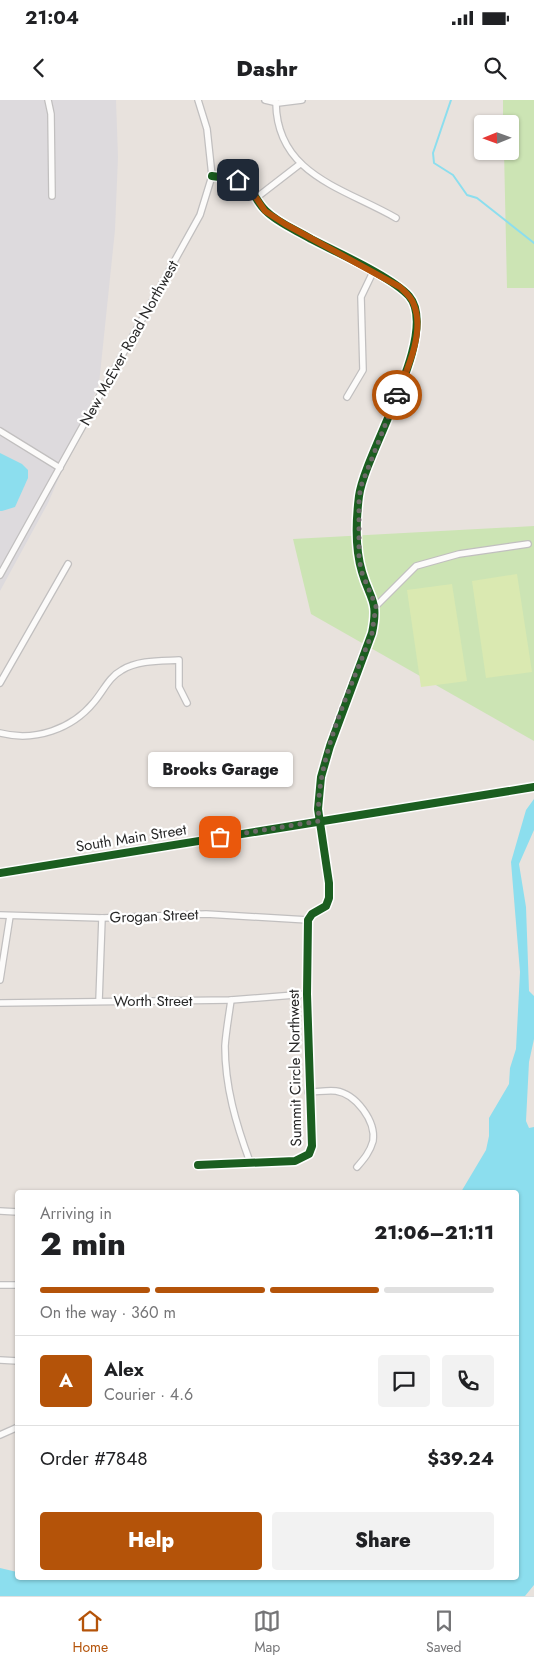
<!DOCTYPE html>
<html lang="en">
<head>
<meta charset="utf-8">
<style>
	:root { --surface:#fff; --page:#f2f2f2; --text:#202124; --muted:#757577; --line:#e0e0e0; --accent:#b45309 }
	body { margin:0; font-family:Jost,sans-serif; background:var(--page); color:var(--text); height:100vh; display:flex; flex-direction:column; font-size:19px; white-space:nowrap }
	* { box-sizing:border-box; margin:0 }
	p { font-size:16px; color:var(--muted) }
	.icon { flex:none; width:28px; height:28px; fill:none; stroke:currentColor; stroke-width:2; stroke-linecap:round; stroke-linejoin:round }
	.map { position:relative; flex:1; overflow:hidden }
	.side { position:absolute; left:15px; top:1090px; width:504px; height:390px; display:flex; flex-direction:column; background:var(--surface); border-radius:5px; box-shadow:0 1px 4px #0004 }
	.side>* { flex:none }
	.needle { width:32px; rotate:269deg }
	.fabs { position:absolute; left:474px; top:15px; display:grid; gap:10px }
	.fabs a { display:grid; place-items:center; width:45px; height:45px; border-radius:5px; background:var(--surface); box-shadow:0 1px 4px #0004; font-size:25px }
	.pin { position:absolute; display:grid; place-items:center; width:42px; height:42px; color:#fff; margin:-21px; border-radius:10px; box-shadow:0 2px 8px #0006 }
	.courier { position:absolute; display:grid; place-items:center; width:50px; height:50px; margin:-25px; border:4px solid #b45309; border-radius:50%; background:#fff; color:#222; box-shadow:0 1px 6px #0007 }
	.bubble { position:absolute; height:35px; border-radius:5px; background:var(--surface); box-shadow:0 1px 4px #0004; font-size:16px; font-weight:800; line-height:35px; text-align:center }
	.headline em { font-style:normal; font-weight:800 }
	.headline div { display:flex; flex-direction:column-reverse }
	.headline { display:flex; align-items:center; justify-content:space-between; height:85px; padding:0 25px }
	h1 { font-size:32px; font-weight:800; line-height:38px }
	.bar { display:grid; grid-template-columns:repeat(4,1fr); gap:8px 5px; align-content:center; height:60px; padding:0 25px }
	.bar i { height:6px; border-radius:4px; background:var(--line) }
	.bar .selected { background:var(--accent) }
	.bar p { grid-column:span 4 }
	.line { display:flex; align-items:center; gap:12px; padding:0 25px; border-top:1px solid var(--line) }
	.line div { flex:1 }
	.round { display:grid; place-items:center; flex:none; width:52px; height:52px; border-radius:5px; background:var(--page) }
	.cta { display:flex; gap:10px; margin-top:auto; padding:10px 25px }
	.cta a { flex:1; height:58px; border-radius:5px; background:var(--accent); color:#fff; font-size:20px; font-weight:800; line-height:58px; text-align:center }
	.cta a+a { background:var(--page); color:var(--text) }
	.status { display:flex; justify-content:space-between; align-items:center; height:35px; padding:0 25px; background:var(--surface); direction:ltr }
	.status svg { height:14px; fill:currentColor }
	header { display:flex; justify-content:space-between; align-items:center; height:65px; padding:0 25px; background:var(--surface); font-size:22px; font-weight:800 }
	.menu { display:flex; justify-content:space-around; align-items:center; height:70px; border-top:1px solid var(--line); background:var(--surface); font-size:14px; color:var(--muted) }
	.menu a { display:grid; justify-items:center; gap:2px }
	.menu .selected { color:var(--accent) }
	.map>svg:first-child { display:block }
</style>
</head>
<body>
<div class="status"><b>21:04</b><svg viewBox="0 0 49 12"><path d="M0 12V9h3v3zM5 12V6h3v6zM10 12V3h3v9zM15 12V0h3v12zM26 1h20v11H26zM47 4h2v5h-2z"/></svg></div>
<header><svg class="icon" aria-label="back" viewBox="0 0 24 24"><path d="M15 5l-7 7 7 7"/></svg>Dashr<svg class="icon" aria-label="search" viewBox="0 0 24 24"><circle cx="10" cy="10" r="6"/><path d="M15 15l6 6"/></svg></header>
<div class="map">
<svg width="534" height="1496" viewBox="0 0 534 1496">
	<rect width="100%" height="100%" fill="#e8e2dd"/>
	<polygon fill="#dddadd" points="0,0 116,0 118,57 115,130 99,284 48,403 0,491"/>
	<g fill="#cce4b4">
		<polygon points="503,0 534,0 534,188 507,188 504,51 510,51 510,24 503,24"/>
		<polygon points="534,426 534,641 311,514 293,439"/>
	</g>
	<g fill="#dae9b1">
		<polygon points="517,474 532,572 486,578 472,481"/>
		<polygon points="452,484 467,581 421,587 407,490"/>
	</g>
	<g fill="#8cdeee">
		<polygon points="0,353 22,364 28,370 28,378 15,407 2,411 0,411"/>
		<polygon points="534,699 534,730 519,764 526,807 529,891 534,896 534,939 529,962 526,1021 529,1028 534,1027 534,1485 525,1496 0,1496 0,1468 17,1472 18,1478 516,1478 516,1092 461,1092 486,1050 489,1036 489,1018 509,984 510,968 516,949 520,872 511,762 526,710"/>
	</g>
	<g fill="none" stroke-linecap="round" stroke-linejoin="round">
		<polyline stroke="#8cdeee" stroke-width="2" points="451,0 433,53 434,63 453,75 467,95 477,98 534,143"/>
		<defs>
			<g id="minor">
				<polyline points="48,0 51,14 52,96"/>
				<polyline points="265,0 278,3 302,0"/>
				<path d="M276 3C277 75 344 88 396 118"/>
				<polyline points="256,98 300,64"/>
				<polyline points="347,297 363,270 361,197 373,172"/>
				<polyline points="0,331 60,368"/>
				<polyline points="0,475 200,115 212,76 207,29 198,0"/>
				<polyline points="376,506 416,466 459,454 528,444"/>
				<polyline points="0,583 68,464"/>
				<path d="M0 633C35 642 72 629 94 602 104 590 109 577 122 570 138 560 161 561 179 560V587L187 603"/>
				<polyline points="0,815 102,818 206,814 308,820"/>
				<polyline points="0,880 10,816"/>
				<path d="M231 900C229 915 226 931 225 946 225 987 236 1024 250 1062"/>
				<polyline points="99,901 102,818"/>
				<polyline points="0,903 231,900 307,894"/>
				<path d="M308 992C317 992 327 990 336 991 356 994 376 1021 373 1041 370 1052 364 1059 357 1067"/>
				<path d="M198 1065 295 1061 309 1054 312 1046 307 894 308 820 312 814 326 806 329 798V783L318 709 321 677 330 646 372 533C379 500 370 500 362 472 355 449 356 420 359 396 365 352 441 233 409 196 392 177 336 152 311 139 296 130 278 123 266 111 259 105 256 96 250 90 240 79 226 78 212 76"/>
				<polyline points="0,1111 18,1112"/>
				<polyline points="0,1185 18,1185"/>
				<polyline points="0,1260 18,1261"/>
				<polyline points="0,1335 18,1327"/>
			</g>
			<polyline id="major" points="0,773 534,687"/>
		</defs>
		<use href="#minor" stroke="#c1bfbf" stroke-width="8"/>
		<use href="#major" stroke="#c0bdbc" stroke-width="10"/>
		<use href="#minor" stroke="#fcfbfa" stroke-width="5.5"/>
		<use href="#major" stroke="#e7dfd1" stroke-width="8"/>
		<defs>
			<g id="cycleway">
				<polyline points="0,773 534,687"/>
				<path d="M198 1065 295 1061 309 1054 312 1046 307 894 308 820 312 814 326 806 329 798V783L318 709 321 677 330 646 372 533C379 500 370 500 362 472 355 449 356 420 359 396 365 352 441 233 409 196 392 177 336 152 311 139 296 130 278 123 266 111 259 105 256 96 250 90 240 79 226 78 212 76"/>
			</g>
		</defs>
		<use href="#cycleway" stroke="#fff" stroke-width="11"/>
		<use href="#cycleway" stroke="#1b5e20" stroke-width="8"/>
	</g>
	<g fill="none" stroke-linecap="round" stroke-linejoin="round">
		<path stroke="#6b6967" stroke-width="5" stroke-dasharray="0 9" d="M220 737 319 721C314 662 351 588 372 533L376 506 362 473 359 459V398L361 386 397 295"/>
		<path stroke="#b45309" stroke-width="6" d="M238 80 251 90 265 111 285 124 400 187C405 192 412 197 414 205 425 232 407 270 397 295"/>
	</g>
	<g text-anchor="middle" stroke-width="4.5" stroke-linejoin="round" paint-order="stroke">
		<g font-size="15" fill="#282828" stroke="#fff">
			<text transform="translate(129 243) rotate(-61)" y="5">New McEver Road Northwest</text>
			<text transform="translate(131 738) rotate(-9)" y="5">South Main Street</text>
			<text transform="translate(154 816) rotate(-2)" y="5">Grogan Street</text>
			<text x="153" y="906">Worth Street</text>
			<text transform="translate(295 968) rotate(-91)" y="5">Summit Circle Northwest</text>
		</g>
	</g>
</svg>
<div class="fabs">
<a><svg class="needle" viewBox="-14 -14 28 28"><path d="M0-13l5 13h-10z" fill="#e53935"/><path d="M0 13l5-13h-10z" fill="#757577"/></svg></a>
</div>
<div class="pin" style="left:220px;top:737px;background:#ea580c"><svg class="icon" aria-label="bag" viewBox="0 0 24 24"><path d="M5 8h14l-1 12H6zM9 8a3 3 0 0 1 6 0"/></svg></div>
<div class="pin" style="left:238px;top:80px;background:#1f2937"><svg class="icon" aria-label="home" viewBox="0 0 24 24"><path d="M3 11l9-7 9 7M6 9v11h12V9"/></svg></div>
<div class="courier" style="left:397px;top:295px"><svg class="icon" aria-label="car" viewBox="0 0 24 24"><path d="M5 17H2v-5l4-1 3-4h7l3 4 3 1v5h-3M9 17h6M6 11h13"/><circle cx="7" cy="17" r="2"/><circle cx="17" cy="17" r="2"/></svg></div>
<div class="bubble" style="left:148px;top:652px;width:145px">Brooks Garage</div>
<section class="side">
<div class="headline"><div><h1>2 min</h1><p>Arriving in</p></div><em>21:06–21:11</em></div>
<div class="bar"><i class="selected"></i><i class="selected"></i><i class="selected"></i><i></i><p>On the way · 360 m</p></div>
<div class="line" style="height:90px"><b class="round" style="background:var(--accent);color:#fff">A</b><div><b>Alex</b><p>Courier · 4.6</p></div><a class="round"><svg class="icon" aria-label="chat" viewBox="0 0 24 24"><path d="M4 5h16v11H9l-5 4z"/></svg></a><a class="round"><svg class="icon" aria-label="phone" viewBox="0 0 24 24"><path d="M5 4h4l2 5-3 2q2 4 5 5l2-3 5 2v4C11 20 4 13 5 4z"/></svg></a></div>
<div class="line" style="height:65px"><div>Order #7848</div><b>$39.24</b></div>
<div class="cta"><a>Help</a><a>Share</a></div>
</section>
</div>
<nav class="menu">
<a class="selected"><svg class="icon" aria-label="home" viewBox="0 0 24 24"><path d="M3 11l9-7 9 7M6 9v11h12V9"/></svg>Home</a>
<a><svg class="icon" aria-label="map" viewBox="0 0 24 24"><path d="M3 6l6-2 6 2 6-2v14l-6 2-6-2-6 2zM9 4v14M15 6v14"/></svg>Map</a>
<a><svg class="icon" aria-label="saved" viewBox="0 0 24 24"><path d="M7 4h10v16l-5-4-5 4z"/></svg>Saved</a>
</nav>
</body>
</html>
